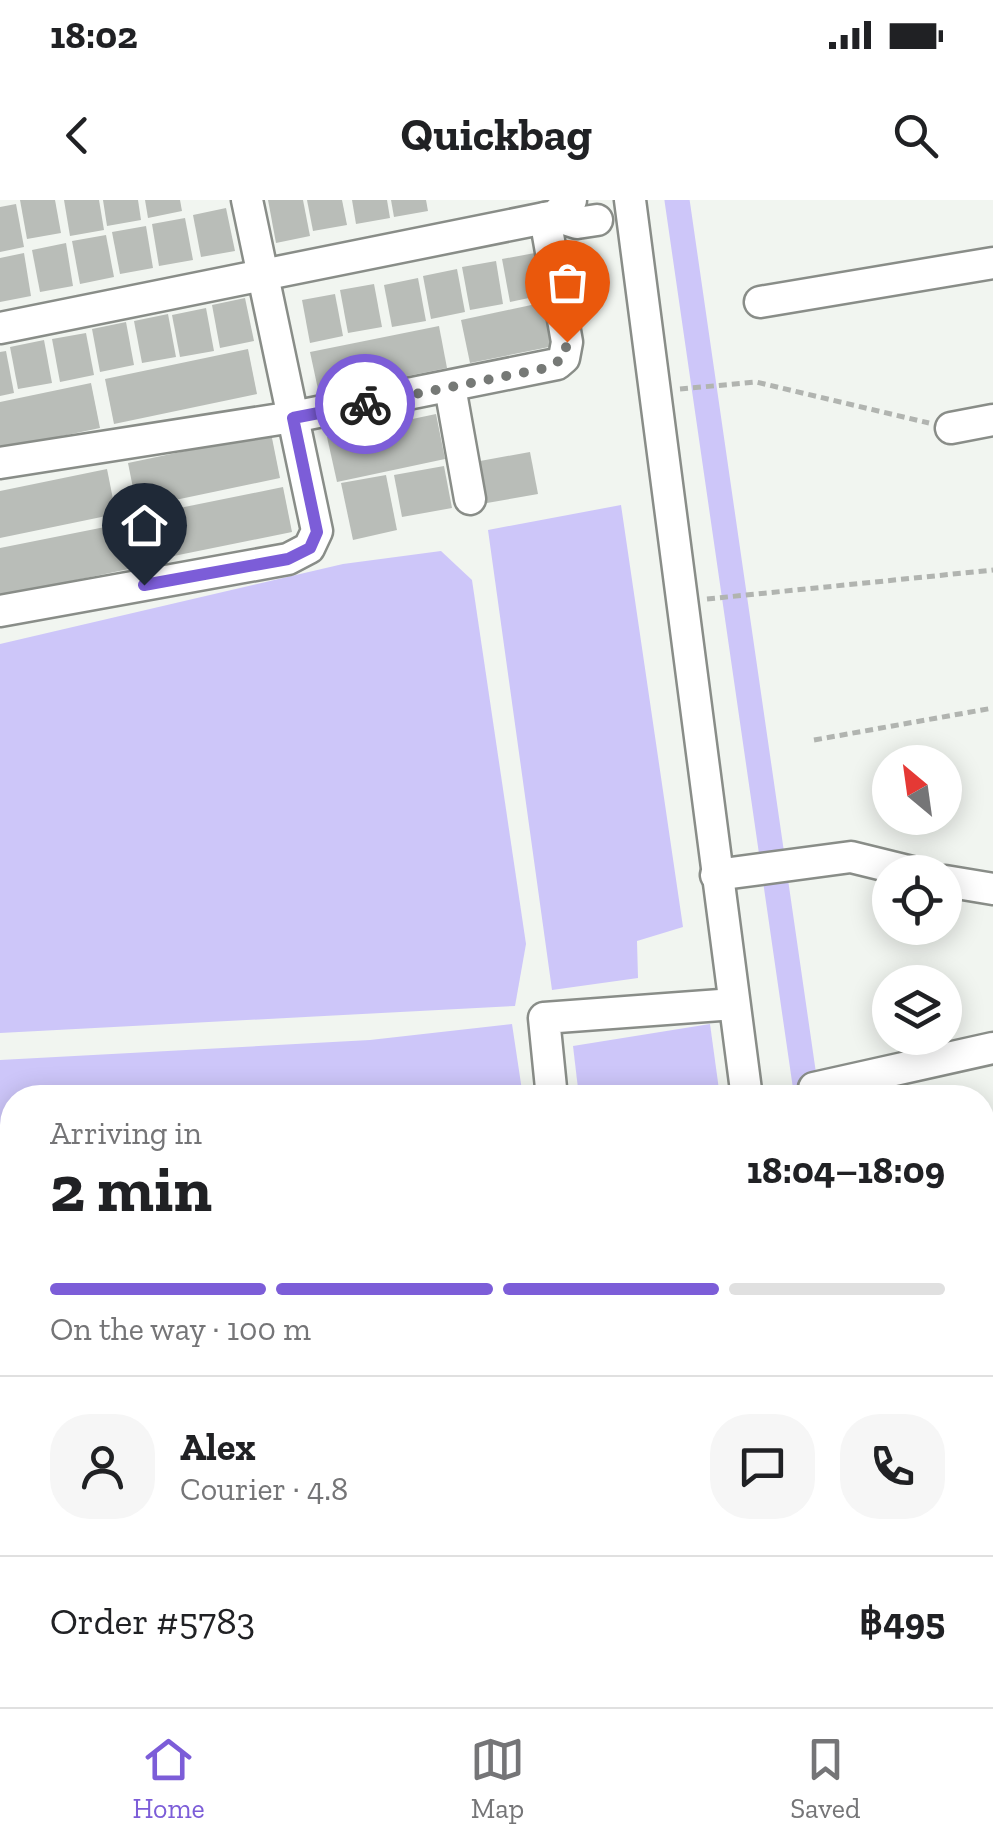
<!DOCTYPE html>
<html lang="en">
<head>
<meta charset="utf-8">
<style>
	:root { --surface:#fff; --page:#f6f6f6; --text:#202124; --muted:#757577; --line:#e0e0e0; --accent:#7c5dd8 }
	body { margin:0; font-family:"Zilla Slab",serif; background:var(--page); color:var(--text); height:100vh; display:flex; flex-direction:column; font-size:38px; white-space:nowrap }
	* { box-sizing:border-box; margin:0 }
	p { font-size:32px; color:var(--muted) }
	.icon { flex:none; width:55px; height:55px; fill:none; stroke:currentColor; stroke-width:2; stroke-linecap:round; stroke-linejoin:round }
	.map { position:relative; flex:1; overflow:hidden }
	.drawer { position:absolute; left:0px; top:885px; width:995px; height:622px; display:flex; flex-direction:column; background:var(--surface); border-radius:40px 40px 0 0; box-shadow:0 5px 25px #0003 }
	.drawer>* { flex:none }
	.needle { width:65px; rotate:331deg }
	.tools { position:absolute; left:872px; top:545px; display:grid; gap:20px }
	.tools a { display:grid; place-items:center; width:90px; height:90px; border-radius:50%; background:var(--surface); box-shadow:0 5px 25px #0003; font-size:50px }
	.pin { position:absolute; display:grid; place-items:center; width:85px; height:85px; color:#fff; margin:-102px -42px; border-radius:50% 50% 50% 0; rotate:-45deg; box-shadow:0 0 10px #0007 }
	.pin .icon { rotate:45deg }
	.courier { position:absolute; display:grid; place-items:center; width:100px; height:100px; margin:-50px; border:8px solid #7c5dd8; border-radius:50%; background:#fff; color:#222; box-shadow:0 2px 12px #0007 }
	.head em { font-style:normal; font-weight:700 }
	.head div { display:flex; flex-direction:column-reverse }
	.head { display:flex; align-items:center; justify-content:space-between; height:170px; padding:0 50px }
	h1 { font-size:65px; font-weight:700; line-height:75px }
	.bar { display:grid; grid-template-columns:repeat(4,1fr); gap:15px 10px; align-content:center; height:120px; padding:0 50px }
	.bar i { height:12px; border-radius:8px; background:var(--line) }
	.bar .current { background:var(--accent) }
	.bar p { grid-column:span 4 }
	.line { display:flex; align-items:center; gap:25px; padding:0 50px; border-top:2px solid var(--line) }
	.line div { flex:1 }
	.round { display:grid; place-items:center; flex:none; width:105px; height:105px; border-radius:40px; background:var(--page) }
	.status { display:flex; justify-content:space-between; align-items:center; height:70px; padding:0 50px; background:var(--surface); direction:ltr }
	.status svg { height:28px; fill:currentColor }
	header { display:flex; justify-content:space-between; align-items:center; height:130px; padding:0 50px; background:var(--surface); font-size:45px; font-weight:700 }
	.dock { display:flex; justify-content:space-around; align-items:center; height:140px; border-top:2px solid var(--line); background:var(--surface); font-size:28px; color:var(--muted) }
	.dock a { display:grid; justify-items:center; gap:5px }
	.dock .current { color:var(--accent) }
	.map>svg:first-child { display:block }
</style>
</head>
<body>
<div class="status"><b>18:02</b><svg viewBox="0 0 49 12"><path d="M0 12V9h3v3zM5 12V6h3v6zM10 12V3h3v9zM15 12V0h3v12zM26 1h20v11H26zM47 4h2v5h-2z"/></svg></div>
<header><svg class="icon" aria-label="back" viewBox="0 0 24 24"><path d="M15 5l-7 7 7 7"/></svg>Quickbag<svg class="icon" aria-label="search" viewBox="0 0 24 24"><circle cx="10" cy="10" r="6"/><path d="M15 15l6 6"/></svg></header>
<div class="map">
<svg width="993" height="1507" viewBox="0 0 993 1507">
	<rect width="100%" height="100%" fill="#f1f5f0"/>
	<g fill="#cdc6f9">
		<polygon points="621,305 683,727 637,741 638,778 552,790 488,330"/>
		<polygon points="441,351 472,380 526,744 515,806 0,833 0,444 343,364"/>
		<polygon points="512,824 523,897 12,898 12,1101 0,1102 0,860 370,840"/>
		<polygon points="710,824 720,897 579,897 573,846"/>
		<polygon points="12,1211 12,1378 0,1380 0,1212"/>
	</g>
	<g fill="none" stroke-linecap="round" stroke-linejoin="round">
		<polyline stroke="#cdc6f9" stroke-width="25" points="677,0 807,898"/>
	</g>
	<g fill="#b9bdb8">
		<polygon points="20,0 55,0 61,33 27,39"/>
		<polygon points="64,0 99,0 104,30 70,36"/>
		<polygon points="103,0 138,0 141,20 107,26"/>
		<polygon points="145,0 180,0 182,11 148,18"/>
		<polygon points="268,0 303,0 310,36 276,43"/>
		<polygon points="307,0 342,0 347,25 313,31"/>
		<polygon points="352,0 387,0 390,18 356,24"/>
		<polygon points="391,0 426,0 428,11 394,17"/>
		<polygon points="16,4 24,47 0,52 0,7"/>
		<polygon points="226,8 235,51 201,57 193,15"/>
		<polygon points="185,18 193,60 159,66 152,24"/>
		<polygon points="146,26 153,68 120,74 112,32"/>
		<polygon points="106,35 114,77 80,84 72,41"/>
		<polygon points="66,43 73,86 40,92 32,50"/>
		<polygon points="24,53 31,96 0,102 0,58"/>
		<polygon points="535,53 543,95 510,102 502,59"/>
		<polygon points="496,61 503,104 470,110 462,67"/>
		<polygon points="457,69 465,112 431,119 423,76"/>
		<polygon points="418,78 426,121 392,127 384,85"/>
		<polygon points="374,84 382,127 348,133 340,90"/>
		<polygon points="335,94 343,136 310,143 302,100"/>
		<polygon points="245,98 254,141 220,148 212,105"/>
		<polygon points="550,101 559,145 470,163 461,120"/>
		<polygon points="206,108 214,151 180,157 172,115"/>
		<polygon points="168,114 176,157 142,163 134,121"/>
		<polygon points="126,122 134,165 100,172 92,129"/>
		<polygon points="439,126 447,168 319,194 310,152"/>
		<polygon points="86,133 94,175 60,182 52,139"/>
		<polygon points="44,140 52,183 18,189 10,147"/>
		<polygon points="248,149 257,194 114,224 105,179"/>
		<polygon points="6,151 14,193 0,196 0,152"/>
		<polygon points="91,183 100,228 0,249 0,202"/>
		<polygon points="436,214 445,259 337,282 327,237"/>
		<polygon points="271,233 280,278 137,308 128,263"/>
		<polygon points="530,252 538,294 487,303 480,261"/>
		<polygon points="444,266 452,308 402,317 394,275"/>
		<polygon points="107,269 116,314 0,338 0,291"/>
		<polygon points="386,275 397,330 353,340 341,283"/>
		<polygon points="283,287 292,332 149,361 140,316"/>
		<polygon points="120,324 129,369 0,396 0,348"/>
		<polygon points="12,1436 12,1472 0,1473 0,1437"/>
		<polygon points="355,1495 445,1495 445,1497 392,1507 357,1507"/>
		<polygon points="518,1495 539,1495 541,1507 498,1507 497,1499"/>
		<polygon points="544,1495 587,1495 589,1507 546,1507"/>
		<polygon points="591,1495 634,1495 636,1507 593,1507"/>
		<polygon points="290,1496 292,1507 249,1507 249,1504"/>
		<polygon points="493,1499 494,1507 461,1507 460,1505"/>
	</g>
	<g fill="none" stroke-linecap="round" stroke-linejoin="round">
		<defs>
			<g id="minor">
				<polyline points="630,0 747,898"/>
				<polyline points="555,16 577,23 597,20"/>
				<polyline points="760,102 993,63"/>
				<polyline points="0,128 545,18 555,16 571,0"/>
				<polyline points="450,187 470,299"/>
				<polyline points="951,228 993,220"/>
				<polyline points="0,263 293,217 557,164 564,158 567,142 545,18"/>
				<polyline points="0,411 288,359 309,348 317,331 247,0"/>
				<polyline points="716,675 851,657 912,672"/>
				<polyline points="945,681 993,689"/>
				<polyline points="552,898 544,818 734,804"/>
				<polyline points="815,898 814,888 993,848"/>
				<polyline points="982,1000 993,997"/>
				<polyline points="0,1128 12,1126"/>
				<polyline points="982,1130 993,1127"/>
				<polyline points="0,1482 12,1481"/>
				<polyline points="982,1485 993,1483"/>
				<polyline points="338,1495 339,1507"/>
				<polyline points="740,1507 797,1495"/>
				<polyline points="848,1507 920,1495"/>
			</g>
		</defs>
		<use href="#minor" stroke="#898d88" stroke-width="35"/>
		<g stroke="#b1b4b0" stroke-width="5" stroke-dasharray="8 5" stroke-linecap="butt">
			<polyline points="680,189 756,182 929,223"/>
			<polyline points="707,399 993,370"/>
			<polyline points="814,540 993,508"/>
		</g>
		<use href="#minor" stroke="#fff" stroke-width="30"/>
	</g>
	<g fill="none" stroke-linecap="round" stroke-linejoin="round">
		<polyline stroke="#767976" stroke-width="10" stroke-dasharray="0 18" points="365,204 546,168 564,158 567,142"/>
		<polyline stroke="#7c5dd8" stroke-width="12" points="144,385 288,359 310,348 317,332 293,218 365,204"/>
	</g>
</svg>
<div class="tools">
<a><svg class="needle" viewBox="-14 -14 28 28"><path d="M0-13l5 13h-10z" fill="#e53935"/><path d="M0 13l5-13h-10z" fill="#757577"/></svg></a>
<a><svg class="icon" aria-label="locate" viewBox="0 0 24 24"><circle cx="12" cy="12" r="6"/><path d="M12 2v4M12 18v4M2 12h4M18 12h4"/></svg></a>
<a><svg class="icon" aria-label="layers" viewBox="0 0 24 24"><path d="M12 4l9 5-9 5-9-5zM3 14l9 5 9-5"/></svg></a>
</div>
<div class="pin" style="left:567px;top:142px;background:#ea580c"><svg class="icon" aria-label="bag" viewBox="0 0 24 24"><path d="M5 8h14l-1 12H6zM9 8a3 3 0 0 1 6 0"/></svg></div>
<div class="pin" style="left:144px;top:385px;background:#1f2937"><svg class="icon" aria-label="home" viewBox="0 0 24 24"><path d="M3 11l9-7 9 7M6 9v11h12V9"/></svg></div>
<div class="courier" style="left:365px;top:204px"><svg class="icon" aria-label="bike" viewBox="0 0 24 24"><circle cx="6" cy="16" r="4"/><circle cx="18" cy="16" r="4"/><path d="M6 16l4-8h5l3 8M10 8l3 8H6M13 5h3"/></svg></div>
<section class="drawer">
<div class="head"><div><h1>2 min</h1><p>Arriving in</p></div><em>18:04–18:09</em></div>
<div class="bar"><i class="current"></i><i class="current"></i><i class="current"></i><i></i><p>On the way · 100 m</p></div>
<div class="line" style="height:180px"><a class="round"><svg class="icon" aria-label="person" viewBox="0 0 24 24"><circle cx="12" cy="8" r="4"/><path d="M4 21q1-7 8-7t8 7"/></svg></a><div><b>Alex</b><p>Courier · 4.8</p></div><a class="round"><svg class="icon" aria-label="chat" viewBox="0 0 24 24"><path d="M4 5h16v11H9l-5 4z"/></svg></a><a class="round"><svg class="icon" aria-label="phone" viewBox="0 0 24 24"><path d="M5 4h4l2 5-3 2q2 4 5 5l2-3 5 2v4C11 20 4 13 5 4z"/></svg></a></div>
<div class="line" style="height:130px"><div>Order #5783</div><b>฿495</b></div>
</section>
</div>
<nav class="dock">
<a class="current"><svg class="icon" aria-label="home" viewBox="0 0 24 24"><path d="M3 11l9-7 9 7M6 9v11h12V9"/></svg>Home</a>
<a><svg class="icon" aria-label="map" viewBox="0 0 24 24"><path d="M3 6l6-2 6 2 6-2v14l-6 2-6-2-6 2zM9 4v14M15 6v14"/></svg>Map</a>
<a><svg class="icon" aria-label="saved" viewBox="0 0 24 24"><path d="M7 4h10v16l-5-4-5 4z"/></svg>Saved</a>
</nav>
</body>
</html>
